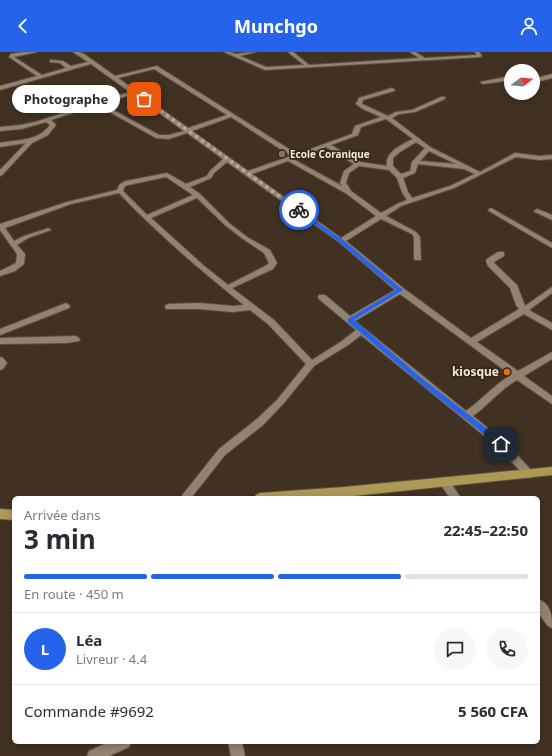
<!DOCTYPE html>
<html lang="fr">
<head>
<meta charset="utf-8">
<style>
	:root { --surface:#fff; --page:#f7f7f7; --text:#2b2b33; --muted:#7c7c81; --line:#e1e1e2; --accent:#2563eb }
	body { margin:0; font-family:"Noto Sans",sans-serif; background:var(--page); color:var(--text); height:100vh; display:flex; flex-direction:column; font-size:15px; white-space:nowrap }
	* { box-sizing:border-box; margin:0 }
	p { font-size:13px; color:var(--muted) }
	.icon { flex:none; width:22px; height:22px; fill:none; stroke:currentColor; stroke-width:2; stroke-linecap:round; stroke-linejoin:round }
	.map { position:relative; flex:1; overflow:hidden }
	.details { position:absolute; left:12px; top:444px; width:528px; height:248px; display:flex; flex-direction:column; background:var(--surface); border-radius:6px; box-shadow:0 2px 6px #0003 }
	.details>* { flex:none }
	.needle { width:26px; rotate:74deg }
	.fabs { position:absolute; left:504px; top:12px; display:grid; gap:8px }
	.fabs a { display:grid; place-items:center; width:36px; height:36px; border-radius:50%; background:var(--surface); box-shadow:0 2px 6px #0003; font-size:20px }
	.pin { position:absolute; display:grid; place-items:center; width:34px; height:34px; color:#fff; margin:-17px; border-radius:8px; box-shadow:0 2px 6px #0006 }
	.courier { position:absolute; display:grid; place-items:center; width:40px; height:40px; margin:-20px; border:3px solid #2563eb; border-radius:50%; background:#fff; color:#222; box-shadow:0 1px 5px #0007 }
	.bubble { position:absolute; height:28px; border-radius:14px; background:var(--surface); box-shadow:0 2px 6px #0003; font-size:13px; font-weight:700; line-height:28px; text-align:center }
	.summary em { font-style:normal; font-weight:700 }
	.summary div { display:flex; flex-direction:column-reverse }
	.summary { display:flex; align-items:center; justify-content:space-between; height:68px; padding:0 12px }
	h1 { font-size:26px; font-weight:700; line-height:30px }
	.bar { display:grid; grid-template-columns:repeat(4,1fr); gap:6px 4px; align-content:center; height:48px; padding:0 12px }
	.bar i { height:5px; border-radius:3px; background:var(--line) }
	.bar .current { background:var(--accent) }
	.bar p { grid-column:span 4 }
	.line { display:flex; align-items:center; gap:10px; padding:0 12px; border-top:1px solid var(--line) }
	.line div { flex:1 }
	.round { display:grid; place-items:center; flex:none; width:42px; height:42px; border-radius:21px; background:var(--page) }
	header { display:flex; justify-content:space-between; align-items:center; height:52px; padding:0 12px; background:var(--accent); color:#fff; font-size:18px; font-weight:700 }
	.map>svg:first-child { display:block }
</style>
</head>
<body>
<header><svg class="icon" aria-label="back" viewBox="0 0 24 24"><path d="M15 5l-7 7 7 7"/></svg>Munchgo<svg class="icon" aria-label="person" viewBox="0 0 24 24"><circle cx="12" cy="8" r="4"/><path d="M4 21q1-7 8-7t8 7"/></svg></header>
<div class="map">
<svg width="552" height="704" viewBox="0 0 552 704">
	<rect width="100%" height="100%" fill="#403122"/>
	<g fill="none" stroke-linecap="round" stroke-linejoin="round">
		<defs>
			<g id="minor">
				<path d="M24 0H37L14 5 42 23 66 16 60 11 50 10V8L63 9 71 14 88 10 73 0H79L84 2 115 24 157 14 297 102 352 82 355 74 381 65 363 57 356 52 359 46 392 36 395 38 394 39 363 48 362 52 388 64 396 60 412 58 441 45H445V47L415 60 399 62 392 66 430 95 480 120 515 101 539 104 552 103V107L539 108 516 105 454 136 401 154 386 164 416 180 420 185 421 208H415L414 206V185L412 182 381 167 346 189 403 236 471 286 519 257 516 253 510 236 488 214 486 209 487 207 498 200H504V204L494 210V211L517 233 525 254 552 235V241L529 258 552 271V278L524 262 477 290 518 319 552 300V307L524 324 552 344V352L517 328C501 337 488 353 473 364L504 389 532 419 534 422 532 425 529 426 526 425 498 395 361 283 348 293 314 314 283 352 263 373 225 403 191 446H180L219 397 257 367 277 348 306 312 268 272 250 258 233 260 199 257H166L165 255 166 253 169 252 199 251 233 254 244 253C200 218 158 182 119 141L71 152 5 176 14 189 24 184 46 177 48 176 51 178 28 186 17 193 25 202 24 212 15 219 0 224V219L16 211 17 202 0 178V172L67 150 117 138 120 132 126 129 167 121 186 132 207 124 210 119 223 107 187 81 169 87 156 86 97 53 51 68 56 73 48 83 32 91 2 123 0 124V118L26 91 0 95V91C19 87 37 90 50 73L46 70 21 77 0 79V75L21 73 35 70 130 40 91 12 0 38V34L37 24 9 5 11 2ZM154 17 227 63 188 76 118 26ZM133 42 184 79 169 83H159L102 52ZM231 65 291 104 248 119 192 79ZM386 67 413 87C403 92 384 100 387 114L360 110 331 93 358 83 361 75ZM416 90 425 96 412 110 410 119 401 122 393 114V106L400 100ZM326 95 354 112 344 119 340 131 342 134 293 107ZM429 99 456 112 420 109ZM288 109 347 142 376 164 341 186 252 122ZM227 110 339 190 395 238 350 264 325 243H319L318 245 319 247 356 278 342 289 312 308 274 268 232 236 273 217 277 211 270 198 247 185 229 171 200 142 190 135 211 126 214 121ZM418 112 464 117 475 122 450 134 412 146 408 140 403 126 415 121ZM359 114 389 118 397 126 402 140 407 148 397 152 381 161 351 139 346 131 349 121ZM166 125 193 143 147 163 123 139 125 134 128 133ZM197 146 225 173 243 187 264 201 269 211 267 213 228 233 203 213 151 166ZM400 242 511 323C494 333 482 348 466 359L355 269Z"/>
				<polygon points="224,0 230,0 235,2 256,0 240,4 266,15 304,13 288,0 293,0 309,13 419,6 410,0 415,0 425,6 477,3 475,0 479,0 482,4 480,5 265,18"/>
				<polygon points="552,22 552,26 533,31 533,27"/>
				<polygon points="511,24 511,28 483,32 480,30"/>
				<polygon points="491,156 552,191 552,196 489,159 488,158"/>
				<polygon points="537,157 552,163 552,168 535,160 534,159"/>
				<polygon points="66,251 70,254 69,256 0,283 0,277"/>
				<polygon points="76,284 80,287 79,289 67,291 0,292 0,286"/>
				<polygon points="0,305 3,306 7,311 3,317 0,318"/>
				<polygon points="444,426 448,427 461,446 450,446 439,430 440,427"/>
				<path d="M538 547C551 552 552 564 552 576L548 574 538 561Z"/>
				<polygon points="109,690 131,690 129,695 109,704 87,704 89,699"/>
				<polygon points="228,690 242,690 245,704 231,704"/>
			</g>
			<g id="major">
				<polygon points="552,415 552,423 344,445 254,446 256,443 260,441 344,435"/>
				<polygon points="0,457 14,458 14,468 0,467"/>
			</g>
		</defs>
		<use href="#minor" stroke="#5c4f41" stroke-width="2"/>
		<use href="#major" stroke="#5c4f41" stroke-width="2"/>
		<use href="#minor" fill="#948270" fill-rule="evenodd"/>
		<use href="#major" fill="#ac9954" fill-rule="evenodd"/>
	</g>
	<polygon fill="#2563eb" points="299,157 343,188 403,238 354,268 424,328 504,390 504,394 499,394 420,331 348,270 348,267 396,238 339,190 297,159"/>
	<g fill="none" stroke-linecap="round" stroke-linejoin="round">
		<polyline stroke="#b3a79c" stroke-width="4" stroke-dasharray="0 7.2" points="144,47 299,158"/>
	</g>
	<circle fill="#8d6e63" stroke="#362718" stroke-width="1.5" cx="282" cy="102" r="4"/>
	<circle fill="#e8710a" stroke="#362718" stroke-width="1.5" cx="507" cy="320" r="4"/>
	<g text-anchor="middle" stroke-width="3.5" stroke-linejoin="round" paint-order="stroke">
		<g font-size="10" font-weight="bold" fill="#f1e7de" stroke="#362718" text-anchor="start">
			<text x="290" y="106">Ecole Coranique</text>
		</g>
		<g font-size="12" font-weight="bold" fill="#f1e7de" stroke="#362718" text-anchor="end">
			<text x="499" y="324">kiosque</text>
		</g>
	</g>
</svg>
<div class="fabs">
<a><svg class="needle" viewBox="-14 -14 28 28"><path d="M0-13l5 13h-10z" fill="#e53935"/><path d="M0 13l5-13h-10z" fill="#7c7c81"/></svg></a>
</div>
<div class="pin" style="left:144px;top:47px;background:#ea580c"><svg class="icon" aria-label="bag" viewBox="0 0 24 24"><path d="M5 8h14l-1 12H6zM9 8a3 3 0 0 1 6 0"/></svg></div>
<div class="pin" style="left:501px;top:392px;background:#1f2937"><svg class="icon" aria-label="home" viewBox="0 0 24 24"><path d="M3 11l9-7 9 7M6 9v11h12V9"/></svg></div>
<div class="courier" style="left:299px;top:158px"><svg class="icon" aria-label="bike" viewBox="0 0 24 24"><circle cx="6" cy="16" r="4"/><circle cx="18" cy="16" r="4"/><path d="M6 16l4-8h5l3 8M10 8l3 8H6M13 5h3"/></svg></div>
<div class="bubble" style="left:12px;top:33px;width:108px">Photographe</div>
<section class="details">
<div class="summary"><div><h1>3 min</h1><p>Arrivée dans</p></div><em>22:45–22:50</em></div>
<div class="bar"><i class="current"></i><i class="current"></i><i class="current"></i><i></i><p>En route · 450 m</p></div>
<div class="line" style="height:72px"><b class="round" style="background:var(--accent);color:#fff">L</b><div><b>Léa</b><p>Livreur · 4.4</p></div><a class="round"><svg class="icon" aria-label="chat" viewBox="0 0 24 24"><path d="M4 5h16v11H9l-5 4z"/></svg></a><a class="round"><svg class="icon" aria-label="phone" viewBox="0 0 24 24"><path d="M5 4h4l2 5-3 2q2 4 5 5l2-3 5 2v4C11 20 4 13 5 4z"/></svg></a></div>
<div class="line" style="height:52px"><div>Commande #9692</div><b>5 560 CFA</b></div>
</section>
</div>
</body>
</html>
